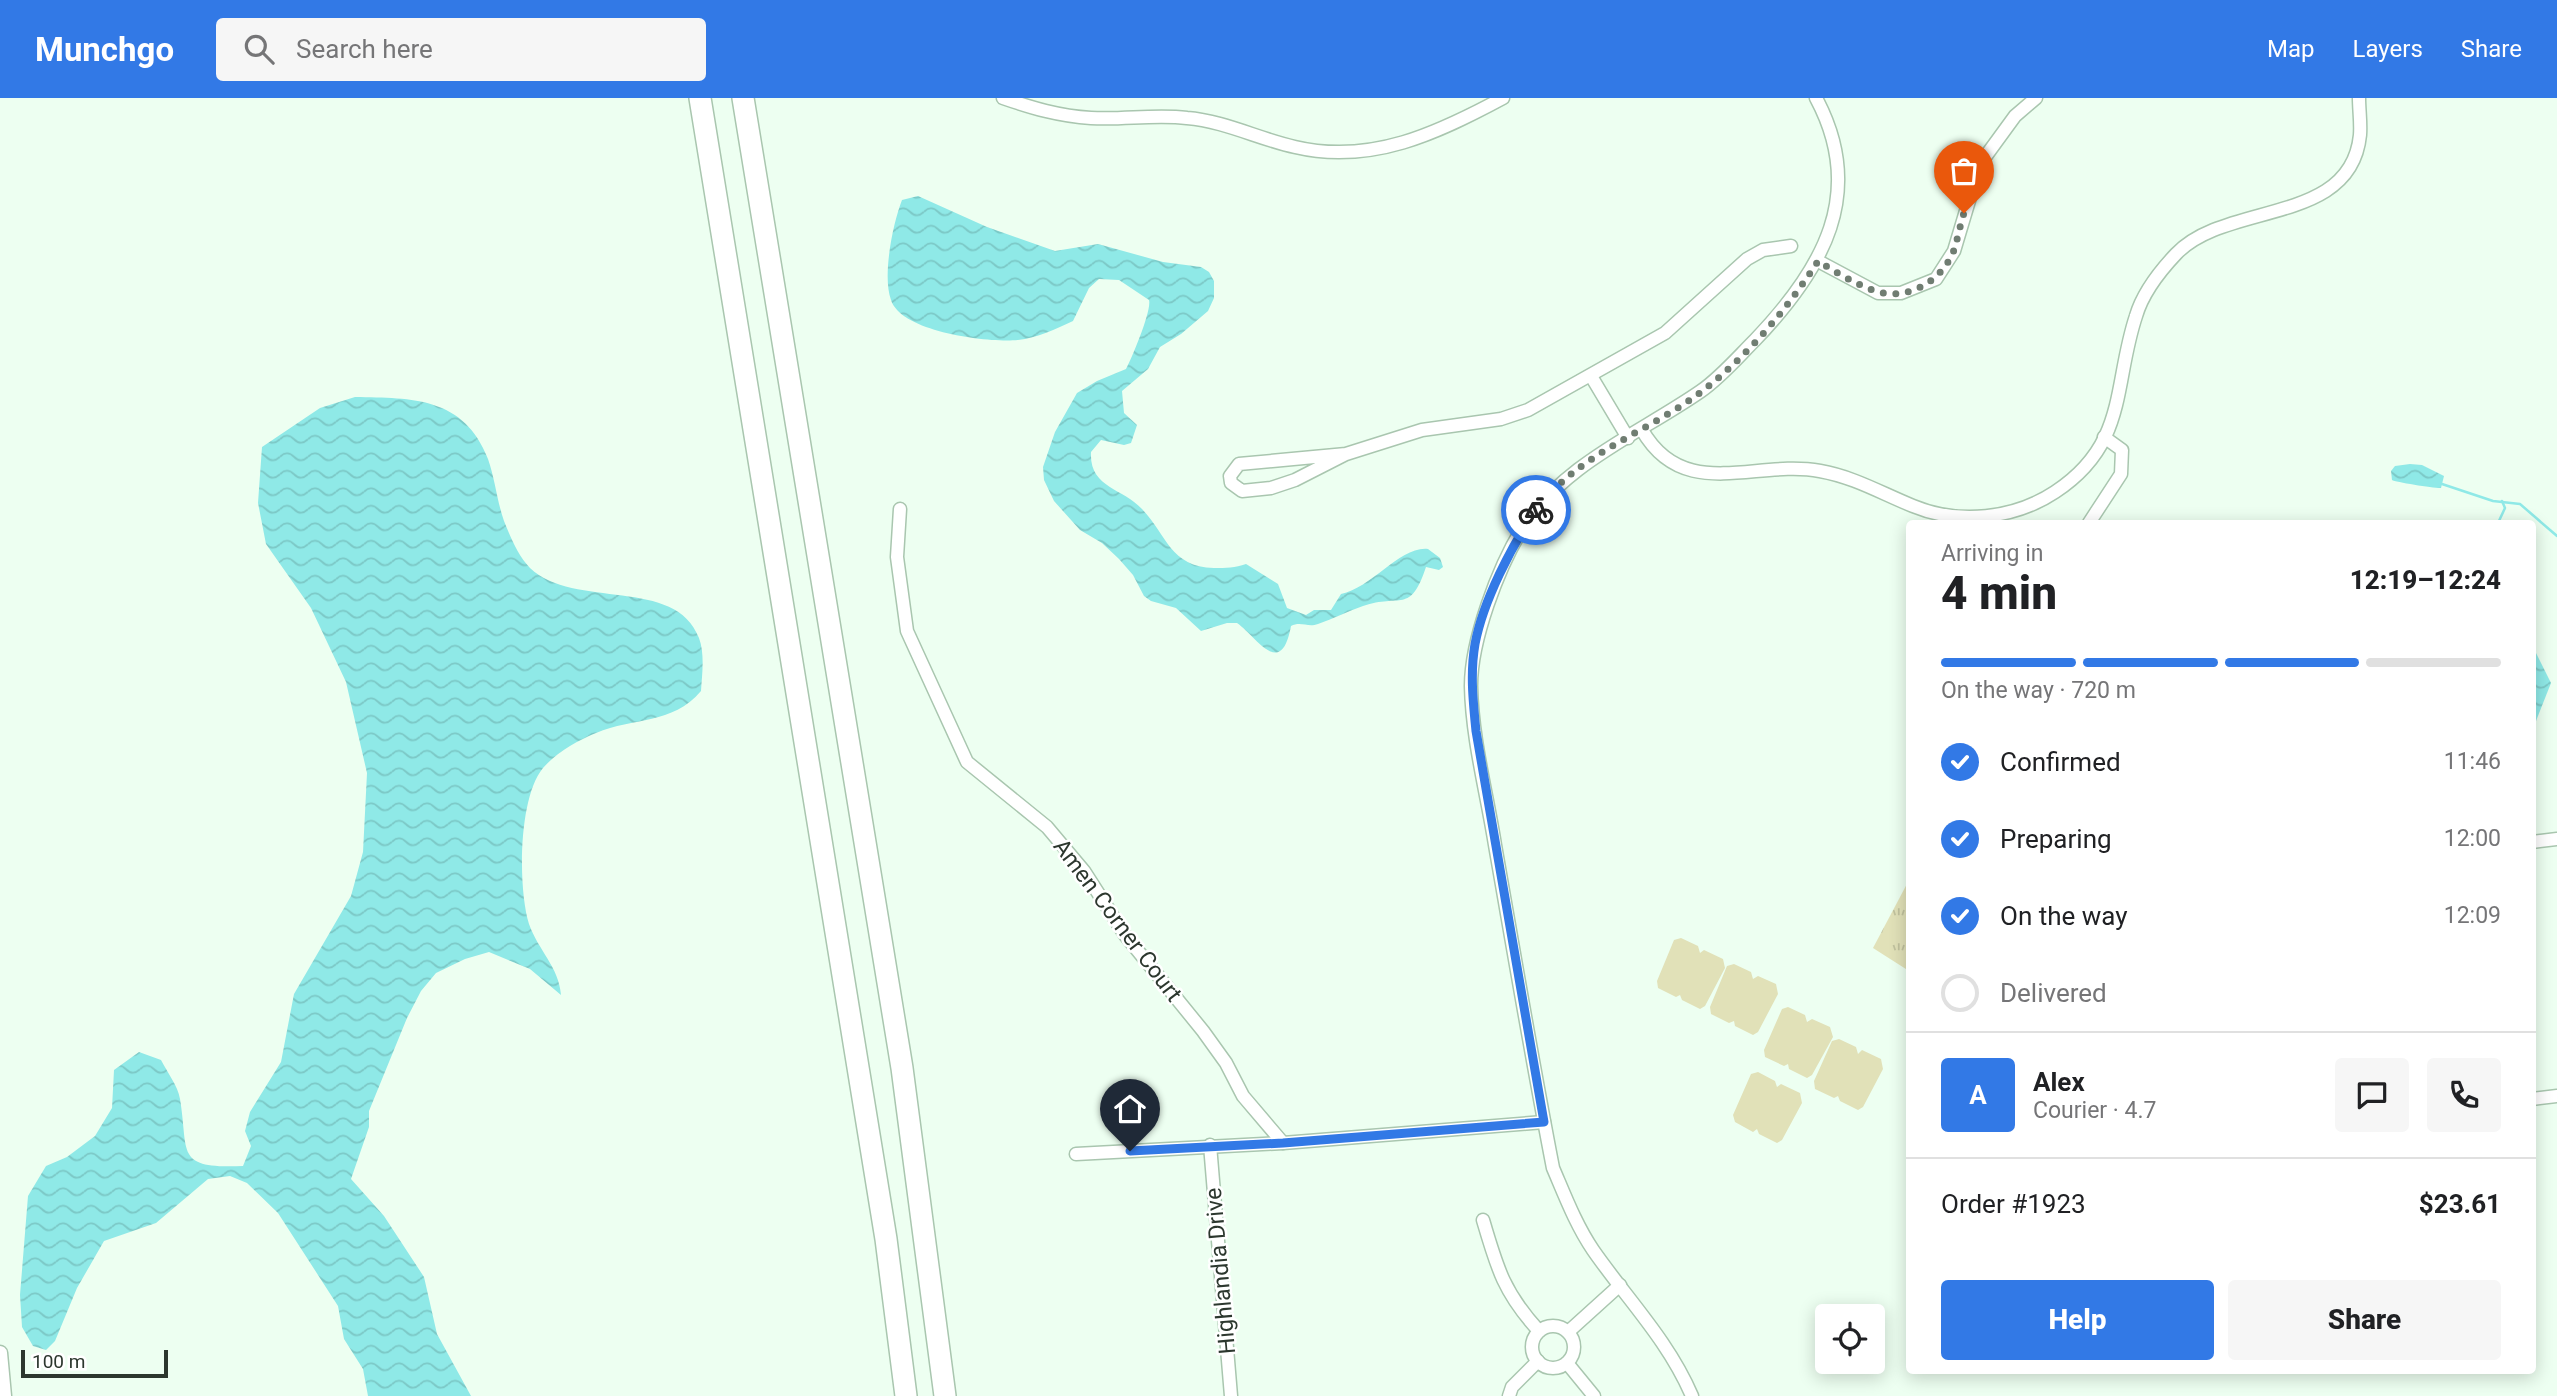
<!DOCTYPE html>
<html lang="en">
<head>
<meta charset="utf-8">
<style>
	:root { --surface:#fff; --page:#f6f6f6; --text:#202124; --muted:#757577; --line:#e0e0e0; --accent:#3279e6 }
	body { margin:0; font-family:Roboto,sans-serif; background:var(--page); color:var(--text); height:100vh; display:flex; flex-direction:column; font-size:26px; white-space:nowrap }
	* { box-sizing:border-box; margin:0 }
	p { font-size:23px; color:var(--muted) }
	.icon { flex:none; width:38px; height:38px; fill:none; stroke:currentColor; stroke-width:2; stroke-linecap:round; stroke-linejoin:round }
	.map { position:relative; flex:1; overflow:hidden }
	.drawer { position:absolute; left:1906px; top:422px; width:630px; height:854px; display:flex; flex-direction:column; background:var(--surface); border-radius:7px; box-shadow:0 4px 18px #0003 }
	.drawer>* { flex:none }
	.tools { position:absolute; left:1815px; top:1206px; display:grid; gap:14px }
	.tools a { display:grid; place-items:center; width:70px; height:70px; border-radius:7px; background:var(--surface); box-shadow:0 4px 18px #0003; font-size:35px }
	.scale { position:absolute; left:21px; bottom:18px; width:147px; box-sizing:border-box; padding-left:7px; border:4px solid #2c372e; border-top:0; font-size:19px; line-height:24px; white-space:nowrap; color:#2c372e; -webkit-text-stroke:5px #fff; paint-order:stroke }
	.pin { position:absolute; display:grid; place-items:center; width:60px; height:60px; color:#fff; margin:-72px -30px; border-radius:50% 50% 50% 0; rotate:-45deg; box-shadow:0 0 7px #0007 }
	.pin .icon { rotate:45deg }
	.courier { position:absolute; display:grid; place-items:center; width:70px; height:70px; margin:-35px; border:5px solid #3279e6; border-radius:50%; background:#fff; color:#222; box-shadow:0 2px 9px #0007 }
	.headline em { font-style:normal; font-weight:800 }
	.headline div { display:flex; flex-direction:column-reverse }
	.headline { display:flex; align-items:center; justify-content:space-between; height:119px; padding:0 35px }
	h1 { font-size:46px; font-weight:800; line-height:52px }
	.bar { display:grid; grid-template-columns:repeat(4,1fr); gap:10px 7px; align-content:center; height:84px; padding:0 35px }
	.bar i { height:9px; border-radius:5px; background:var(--line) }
	.bar .on { background:var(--accent) }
	.bar p { grid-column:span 4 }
	.line { display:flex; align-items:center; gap:18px; padding:0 35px; border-top:2px solid var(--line) }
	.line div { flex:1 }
	.round { display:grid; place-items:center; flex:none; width:74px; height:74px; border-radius:7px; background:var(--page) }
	ol { padding:0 35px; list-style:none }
	li { display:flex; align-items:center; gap:21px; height:77px }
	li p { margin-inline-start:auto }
	li .icon { padding:7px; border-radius:50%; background:var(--accent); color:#fff; stroke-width:4 }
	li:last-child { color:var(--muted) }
	li i { width:38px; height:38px; border:4px solid var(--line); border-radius:50% }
	.cta { display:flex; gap:14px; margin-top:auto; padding:14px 35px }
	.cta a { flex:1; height:80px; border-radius:7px; background:var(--accent); color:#fff; font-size:28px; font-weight:800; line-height:80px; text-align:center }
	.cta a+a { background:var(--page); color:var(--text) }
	header { display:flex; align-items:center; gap:42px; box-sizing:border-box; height:98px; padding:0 35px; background:var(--accent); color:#fff }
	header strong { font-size:33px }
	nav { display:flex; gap:38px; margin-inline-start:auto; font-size:24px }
	.search { width:490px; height:63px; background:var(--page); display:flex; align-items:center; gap:18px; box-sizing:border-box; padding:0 24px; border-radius:7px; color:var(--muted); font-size:26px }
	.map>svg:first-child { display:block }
</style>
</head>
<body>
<header>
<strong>Munchgo</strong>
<div class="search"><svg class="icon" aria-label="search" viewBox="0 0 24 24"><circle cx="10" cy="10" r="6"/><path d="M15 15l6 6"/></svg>Search here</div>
<nav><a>Map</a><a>Layers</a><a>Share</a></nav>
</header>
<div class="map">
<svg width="2557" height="1298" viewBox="0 0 2557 1298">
	<defs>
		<pattern id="grass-tufts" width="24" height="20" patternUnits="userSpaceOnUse" patternTransform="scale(1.75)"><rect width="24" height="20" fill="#e1e1b8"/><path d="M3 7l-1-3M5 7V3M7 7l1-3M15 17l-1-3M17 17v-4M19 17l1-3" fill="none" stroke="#c1c29e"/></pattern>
		<pattern id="water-waves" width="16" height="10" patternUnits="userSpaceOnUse" patternTransform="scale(1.75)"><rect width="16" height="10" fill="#8fe9e7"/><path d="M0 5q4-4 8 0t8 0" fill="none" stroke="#7cc8c6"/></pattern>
	</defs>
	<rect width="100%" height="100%" fill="#edfff1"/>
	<polygon fill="url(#grass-tufts)" points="1909,782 1909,873 1873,850"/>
	<g fill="#e1e1b8">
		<polygon points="1681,840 1698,848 1700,855 1704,852 1723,861 1725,870 1705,908 1700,911 1682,902 1680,897 1676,899 1658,890 1657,883 1674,842"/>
		<polygon points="1734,866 1751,874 1753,881 1758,878 1776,886 1778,896 1758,934 1753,937 1735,928 1734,923 1729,925 1711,916 1710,909 1727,868"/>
		<polygon points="1788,909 1805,917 1807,924 1812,921 1830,929 1833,939 1812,977 1807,980 1789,971 1788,966 1784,968 1765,959 1764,952 1782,911"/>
		<polygon points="1839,941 1856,949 1858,956 1862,952 1881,961 1883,971 1863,1009 1858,1012 1840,1003 1838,998 1834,1000 1815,991 1814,983 1832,943"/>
		<polygon points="1758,974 1775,983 1777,989 1781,986 1800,995 1802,1005 1782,1042 1777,1045 1759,1036 1757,1031 1753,1034 1735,1024 1733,1017 1751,976"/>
	</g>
	<g fill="url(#water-waves)">
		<path d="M918 98 987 129 1055 153 1098 146 1163 164 1201 169 1209 174 1214 183V200L1208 213 1181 236 1160 249 1148 271 1122 293 1124 315 1137 327 1131 345 1124 347 1101 342 1091 354C1089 390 1123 390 1142 411 1167 437 1170 469 1214 470 1226 470 1235 470 1246 466L1278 486 1287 510 1306 517 1314 512H1331L1341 496C1372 490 1400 448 1428 451L1440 460 1443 469 1439 472 1426 469C1410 517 1401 495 1363 508 1348 513 1333 521 1318 526 1308 530 1301 523 1291 528 1281 582 1257 539 1237 525H1227L1201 533 1176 510 1151 503 1144 498 1133 477 1119 461 1102 445 1080 432 1054 403 1044 382 1043 369 1055 334 1077 295 1097 283 1126 271C1132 260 1152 212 1149 202L1119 182 1099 181 1089 190 1073 223C1056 231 1037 240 1018 242 988 245 901 234 891 202 882 178 893 125 902 102Z"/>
		<path d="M355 299C413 300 464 299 488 361 495 381 497 403 504 423 510 438 518 458 530 470 574 512 676 478 699 540 705 556 702 577 701 593 672 627 634 619 596 635 577 643 557 654 543 670 518 700 518 791 529 826 538 852 559 869 561 897L530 871 489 854 465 861 436 875 421 893 407 920 369 1013V1029L351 1081 384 1118 424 1179 437 1236 471 1298H368L363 1271 344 1241 338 1208 278 1115 247 1085 230 1078 208 1081 156 1125 104 1143 77 1190 55 1243 46 1252 33 1248 22 1229 20 1197 28 1098 46 1068 67 1059 95 1038 112 1010 114 972 139 954 161 962C167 974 178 988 180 1001 189 1055 174 1071 243 1068L251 1048 245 1033 250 1014 281 964 294 896 351 798 363 754 367 675 346 584 311 510 266 446 258 405 262 349 320 310Z"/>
		<path d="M2410 366 2422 367 2444 378 2441 390C2438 391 2395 384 2392 382L2391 373 2395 368Z"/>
		<polygon points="2532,547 2551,585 2536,623 2532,625"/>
	</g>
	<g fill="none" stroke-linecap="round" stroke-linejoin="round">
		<g stroke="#8fe9e7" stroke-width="2.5">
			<polyline points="2442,386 2493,403 2520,406 2557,438"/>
			<polyline points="2498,425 2505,410 2502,403"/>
		</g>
		<defs>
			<g id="minor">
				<path d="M1003 0C1032 10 1059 18 1091 20 1123 22 1155 16 1187 20 1224 23 1259 41 1295 49 1371 67 1438 35 1503 0"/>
				<polyline points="1818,163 1878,195 1901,195 1936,181 1954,153 1980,66 2015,18 2036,0"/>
				<polyline points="1591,278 1628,340"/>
				<path d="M1642 332C1684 405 1755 361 1820 373 1854 379 1881 395 1913 408 1959 427 2014 421 2055 394 2128 346 2113 287 2136 218 2143 194 2159 174 2176 156 2226 103 2351 128 2360 37 2361 25 2359 12 2359 0"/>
				<polyline points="1346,356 1239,366 1230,378 1231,385 1242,393 1271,390 1295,382 1346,356 1422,332 1501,321 1528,312 1665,235 1747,161 1763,152 1791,148"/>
				<polyline points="900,411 897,459 907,533 967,664 1047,729 1084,773 1125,837 1203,933 1226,965 1243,998 1283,1045"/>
				<polyline points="2089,425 2121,376 2122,352 2104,339"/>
				<polyline points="2532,744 2557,741"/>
				<polyline points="2532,1001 2557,998"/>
				<polyline points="1210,1047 1231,1298"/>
				<polyline points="1076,1056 1283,1045 1544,1024"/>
				<path d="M1483 1122C1497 1170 1504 1195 1539 1233"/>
				<circle cx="1553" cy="1249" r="21"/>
				<polyline points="1568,1234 1620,1187"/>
				<polyline points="1567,1265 1594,1298"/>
				<polyline points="1509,1298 1512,1289 1538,1263"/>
				<path d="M1692 1298C1668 1242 1627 1201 1593 1152 1576 1127 1565 1098 1553 1070 1532 962 1514 855 1495 747 1487 696 1472 641 1471 588 1471 542 1498 470 1522 431 1564 365 1639 336 1701 293 1721 279 1738 259 1755 242 1823 171 1867 95 1816 0"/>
			</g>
			<polyline id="tertiary" points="0,1255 4,1298"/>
			<g id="motorway">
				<polyline points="700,0 886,1141 906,1298"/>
				<polyline points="743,0 902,970 945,1298"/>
			</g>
		</defs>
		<use href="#minor" stroke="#a9c6af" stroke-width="15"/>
		<use href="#tertiary" stroke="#a9c6af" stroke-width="17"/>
		<use href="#motorway" stroke="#a9c6af" stroke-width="24"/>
		<use href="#minor" stroke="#fff" stroke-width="12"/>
		<use href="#tertiary" stroke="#fff" stroke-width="14"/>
		<use href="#motorway" stroke="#fff" stroke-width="21"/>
	</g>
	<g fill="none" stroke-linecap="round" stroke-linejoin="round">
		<path stroke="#707d72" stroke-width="7" stroke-dasharray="0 12.6" d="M1536 412C1578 355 1651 333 1705 291 1749 256 1788 210 1818 163 1836 174 1855 186 1875 193 1908 204 1943 182 1954 152 1958 140 1960 127 1964 115"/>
		<path stroke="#3279e6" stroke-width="9" d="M1130 1053 1283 1045 1544 1024 1476 633C1473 603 1470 575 1475 546 1483 503 1512 447 1536 412"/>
	</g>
	<g text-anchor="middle" stroke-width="5" stroke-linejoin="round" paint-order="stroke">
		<g font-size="23" fill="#2c372e" stroke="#fff">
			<text transform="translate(1118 822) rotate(53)" y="8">Amen Corner Court</text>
			<text transform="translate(1220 1173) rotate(-95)" y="8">Highlandia Drive</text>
		</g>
	</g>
</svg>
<div class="tools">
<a><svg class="icon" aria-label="locate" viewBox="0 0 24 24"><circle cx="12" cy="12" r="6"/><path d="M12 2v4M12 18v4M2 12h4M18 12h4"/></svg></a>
</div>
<div class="scale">100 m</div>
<div class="pin" style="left:1964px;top:115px;background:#ea580c"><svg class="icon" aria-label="bag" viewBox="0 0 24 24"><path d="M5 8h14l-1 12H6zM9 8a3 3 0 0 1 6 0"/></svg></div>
<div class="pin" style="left:1130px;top:1053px;background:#1f2937"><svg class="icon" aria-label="home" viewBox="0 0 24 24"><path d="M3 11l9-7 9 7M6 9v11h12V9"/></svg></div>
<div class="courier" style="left:1536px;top:412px"><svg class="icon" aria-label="bike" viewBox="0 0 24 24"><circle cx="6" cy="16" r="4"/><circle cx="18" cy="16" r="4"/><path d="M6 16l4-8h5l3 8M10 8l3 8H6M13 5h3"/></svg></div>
<section class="drawer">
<div class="headline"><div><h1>4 min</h1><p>Arriving in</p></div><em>12:19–12:24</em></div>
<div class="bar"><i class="on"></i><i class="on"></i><i class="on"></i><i></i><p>On the way · 720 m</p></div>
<ol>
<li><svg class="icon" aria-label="check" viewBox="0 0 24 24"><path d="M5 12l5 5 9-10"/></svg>Confirmed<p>11:46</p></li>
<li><svg class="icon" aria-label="check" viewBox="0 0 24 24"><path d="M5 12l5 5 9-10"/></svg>Preparing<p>12:00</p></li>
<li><svg class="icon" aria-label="check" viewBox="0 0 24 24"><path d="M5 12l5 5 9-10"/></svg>On the way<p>12:09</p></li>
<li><i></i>Delivered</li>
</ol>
<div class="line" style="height:126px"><b class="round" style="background:var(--accent);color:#fff">A</b><div><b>Alex</b><p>Courier · 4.7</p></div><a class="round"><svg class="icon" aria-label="chat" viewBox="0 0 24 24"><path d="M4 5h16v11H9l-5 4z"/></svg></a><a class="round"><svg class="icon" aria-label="phone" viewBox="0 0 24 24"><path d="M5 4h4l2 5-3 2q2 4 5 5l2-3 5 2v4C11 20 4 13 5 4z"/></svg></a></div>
<div class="line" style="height:91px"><div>Order #1923</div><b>$23.61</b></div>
<div class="cta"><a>Help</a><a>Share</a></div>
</section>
</div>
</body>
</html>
